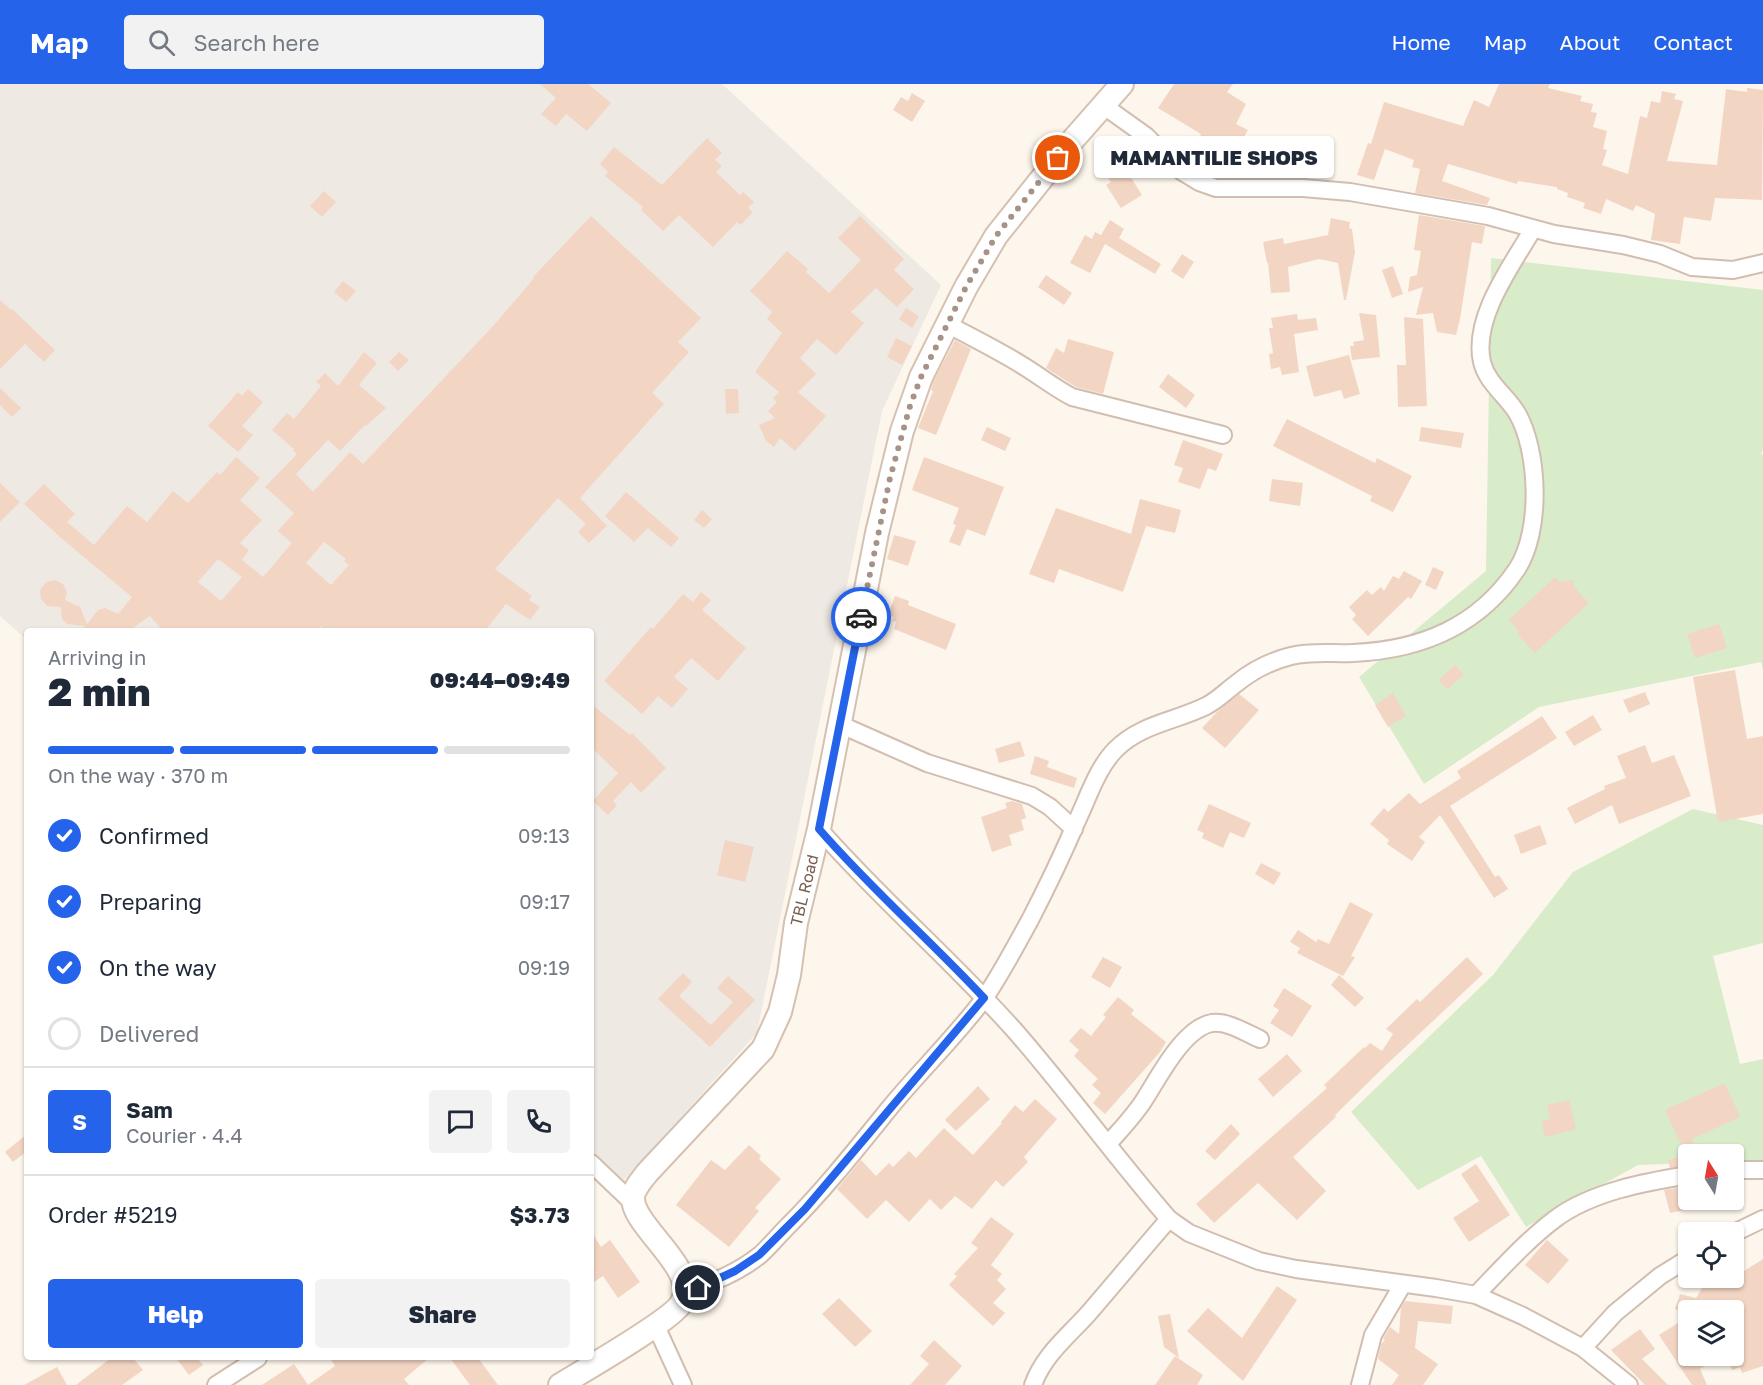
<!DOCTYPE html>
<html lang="en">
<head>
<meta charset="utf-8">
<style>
	:root { --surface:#fff; --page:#f2f2f3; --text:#1f2937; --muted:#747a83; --line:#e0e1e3; --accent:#2563eb }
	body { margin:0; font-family:"Golos Text",sans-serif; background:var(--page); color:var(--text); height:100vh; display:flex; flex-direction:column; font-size:22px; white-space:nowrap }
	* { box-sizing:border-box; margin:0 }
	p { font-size:20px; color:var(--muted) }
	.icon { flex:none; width:33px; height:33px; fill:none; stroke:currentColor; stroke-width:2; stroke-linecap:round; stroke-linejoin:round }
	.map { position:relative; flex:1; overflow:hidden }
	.drawer { position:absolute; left:24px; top:544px; width:570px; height:732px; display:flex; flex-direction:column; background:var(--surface); border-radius:6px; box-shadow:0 2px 4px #0004 }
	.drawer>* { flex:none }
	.needle { width:39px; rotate:349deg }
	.controls { position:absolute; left:1678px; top:1060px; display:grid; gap:12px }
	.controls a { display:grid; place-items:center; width:66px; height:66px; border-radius:6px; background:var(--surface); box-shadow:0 2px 4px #0004; font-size:30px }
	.pin { position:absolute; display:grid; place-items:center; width:51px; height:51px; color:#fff; margin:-26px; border:3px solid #fff; border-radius:50%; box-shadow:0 2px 6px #0007 }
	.courier { position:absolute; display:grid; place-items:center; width:60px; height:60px; margin:-30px; border:4px solid #2563eb; border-radius:50%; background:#fff; color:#222; box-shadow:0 2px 8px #0007 }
	.bubble { position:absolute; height:42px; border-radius:6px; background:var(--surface); box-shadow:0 2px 4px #0004; font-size:20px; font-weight:800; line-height:42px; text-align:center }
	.summary em { font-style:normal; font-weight:800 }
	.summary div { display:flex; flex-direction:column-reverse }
	.summary { display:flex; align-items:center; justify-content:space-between; height:102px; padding:0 24px }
	h1 { font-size:39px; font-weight:800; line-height:45px }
	.bar { display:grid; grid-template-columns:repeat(4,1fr); gap:9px 6px; align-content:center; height:72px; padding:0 24px }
	.bar i { height:8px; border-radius:4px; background:var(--line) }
	.bar .active { background:var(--accent) }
	.bar p { grid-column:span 4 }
	.line { display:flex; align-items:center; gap:15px; padding:0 24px; border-top:2px solid var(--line) }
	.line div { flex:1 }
	.round { display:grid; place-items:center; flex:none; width:63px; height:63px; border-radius:6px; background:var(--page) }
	ol { padding:0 24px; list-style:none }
	li { display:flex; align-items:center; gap:18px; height:66px }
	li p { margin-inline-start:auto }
	li .icon { padding:6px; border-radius:50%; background:var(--accent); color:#fff; stroke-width:4 }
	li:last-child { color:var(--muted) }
	li i { width:33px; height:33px; border:3px solid var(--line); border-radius:50% }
	.action { display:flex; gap:12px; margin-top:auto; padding:12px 24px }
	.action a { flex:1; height:69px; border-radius:6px; background:var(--accent); color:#fff; font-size:24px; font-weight:800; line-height:69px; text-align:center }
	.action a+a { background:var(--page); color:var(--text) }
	header { display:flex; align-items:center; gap:36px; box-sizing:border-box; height:84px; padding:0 30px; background:var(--accent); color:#fff }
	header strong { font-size:28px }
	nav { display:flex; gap:33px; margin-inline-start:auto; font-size:21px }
	.search { width:420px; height:54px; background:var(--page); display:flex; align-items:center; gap:15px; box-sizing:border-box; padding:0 21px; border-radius:6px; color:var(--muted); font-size:22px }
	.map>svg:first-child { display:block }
</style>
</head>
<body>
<header>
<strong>Map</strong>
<div class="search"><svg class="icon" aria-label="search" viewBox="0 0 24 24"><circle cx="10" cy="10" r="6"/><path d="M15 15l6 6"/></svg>Search here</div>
<nav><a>Home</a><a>Map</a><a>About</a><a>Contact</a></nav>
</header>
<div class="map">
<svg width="1763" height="1301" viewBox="0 0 1763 1301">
	<rect width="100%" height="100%" fill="#fdf6ec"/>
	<polygon fill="#efe9e4" points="0,0 722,0 941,201 882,327 757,949 624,1096 591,1066 591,548 27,548 27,556 0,532"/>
	<g fill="#d8ecc9">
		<polygon points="1491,174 1763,206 1763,365 1761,370 1763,371 1763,586 1761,578 1539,623 1424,700 1359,593 1486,487"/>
		<polygon points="1693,725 1763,741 1763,859 1713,872 1740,980 1763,975 1763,1077 1734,1078 1734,1071 1689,1071 1689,1079 1638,1081 1526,1143 1481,1072 1418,1106 1351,1028 1493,891 1573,788"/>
	</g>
	<g fill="#f3d5c3" fill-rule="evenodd">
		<polygon points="540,0 588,0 611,19 587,47 566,30 556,42 541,30 556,14"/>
		<polygon points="1174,0 1233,0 1227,8 1246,20 1236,40 1248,46 1241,58 1233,54 1220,93 1204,88 1191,81 1201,50 1158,24"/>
		<polygon points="1499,0 1550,0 1548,4 1582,12 1580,17 1593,20 1591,28 1597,29 1593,43 1607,47 1603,65 1607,66 1602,81 1628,90 1640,32 1647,34 1651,17 1660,19 1662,7 1676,10 1674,15 1683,17 1667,77 1717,81 1726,5 1747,8 1747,4 1763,6 1762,116 1715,114 1711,137 1684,133 1680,160 1651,156 1655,130 1636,121 1633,127 1606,115 1601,130 1583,124 1585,119 1567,113 1568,109 1557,105 1557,103 1518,97 1517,100 1448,80 1442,97 1490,114 1487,121 1415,109 1420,85 1412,83 1414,76 1385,65 1374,96 1357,91 1368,59 1371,60 1384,18 1463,42 1474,16 1489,23"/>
		<polygon points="912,9 925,17 912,38 893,26 901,13 908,17"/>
		<polygon points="707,54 722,69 715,76 722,82 716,88 740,111 743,108 754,118 748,124 753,128 741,141 737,138 713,163 679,131 663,147 641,126 643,123 605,92 608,88 600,80 614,63 662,101"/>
		<polygon points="1123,81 1142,111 1121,124 1106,101 1111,98 1107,92"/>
		<polygon points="324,107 336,118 322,133 310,122"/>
		<polygon points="1419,131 1485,142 1482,160 1472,158 1460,235 1456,251 1437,248 1433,229 1416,231 1423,203 1408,208 1410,193 1417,191 1421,167 1414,166"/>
		<path d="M591 132 701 234 678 258 689 268 652 309 664 320 580 414 607 442 589 459 578 448 586 440 558 414 495 485 532 512 529 516 540 523 530 536 506 520 484 548H327L321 542 316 548H164L150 532 127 548H81L85 542 67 540 62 535 61 523 47 522 41 515 40 506 46 498 55 496 63 500 67 508 65 516 80 523 87 540 98 526 105 524 118 530 132 513 61 454 24 420 44 400 75 430 67 438 94 461 127 422 147 438 173 407 188 419 217 388 220 391 236 373 260 394 240 416 262 436 240 459 249 466 242 476 263 493 292 459 278 447 294 429 265 403 297 370 293 367 294 365 272 346 287 329 294 335 321 302 316 298 325 289 338 302 364 268 377 279 359 301 386 324 366 342 365 341 340 367 328 356 296 390 313 408 350 368 363 380 495 240 534 194 533 193ZM324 458 346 475 344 477 349 481 331 501 306 479ZM218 475 242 493 221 517 198 498Z"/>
		<polygon points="860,132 904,175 894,186 914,205 897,223 876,204 851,228 864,239 836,271 817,255 800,274 816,290 798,308 826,332 795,367 780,354 774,363 766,357 759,341 775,334 768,327 777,318 773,314 779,308 755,288 782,249 767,235 772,228 750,207 787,167 808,185 806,188 829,209 861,176 838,154"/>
		<polygon points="1331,134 1350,138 1349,144 1352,145 1355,168 1346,216 1344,216 1338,179 1319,175 1288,183 1290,208 1271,209 1268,179 1267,179 1263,158 1283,154 1284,160 1328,151"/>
		<polygon points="1110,136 1124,145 1119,154 1161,180 1155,190 1105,160 1090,189 1070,179 1085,151 1092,155 1095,148 1101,151"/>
		<polygon points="1182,170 1194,178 1183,195 1171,187"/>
		<polygon points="1393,182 1403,210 1392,214 1382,186"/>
		<polygon points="1046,191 1072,209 1064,221 1038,203"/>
		<polygon points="343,197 356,207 346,218 334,208"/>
		<polygon points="0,216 11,226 12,225 55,266 44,278 25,260 0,285"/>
		<polygon points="906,224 919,232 912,244 899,235"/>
		<polygon points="1359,229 1376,231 1380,273 1352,276 1350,262 1354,262 1353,258 1364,256"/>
		<polygon points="1297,230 1298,236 1316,234 1318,246 1294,250 1299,288 1282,291 1280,283 1271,285 1269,270 1273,269 1269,244 1273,244 1271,234"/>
		<polygon points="1404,233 1423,235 1427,322 1398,323 1397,281 1406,281"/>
		<polygon points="896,254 912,262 902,281 887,273"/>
		<polygon points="1068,255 1114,268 1103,310 1076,303 1046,284 1056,264 1064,269"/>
		<polygon points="955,256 971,265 936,351 918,344 933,307 931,306 933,298"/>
		<polygon points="399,268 409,276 398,287 389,278"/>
		<polygon points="1349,271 1360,310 1344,315 1341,306 1314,313 1306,282"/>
		<polygon points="1168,290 1195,311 1186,324 1159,303"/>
		<polygon points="0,304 21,324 12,333 0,321"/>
		<polygon points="248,305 263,318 242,342 253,351 238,368 208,342 238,308 242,312"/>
		<polygon points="725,305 738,305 739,329 726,330"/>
		<polygon points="1287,335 1375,379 1377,374 1412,392 1393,428 1370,417 1372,412 1273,362"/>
		<polygon points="987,343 1011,354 1005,367 981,356"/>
		<polygon points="1421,343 1464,349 1461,364 1419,357"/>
		<polygon points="1183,356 1223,370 1216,387 1208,384 1200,405 1178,398 1183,384 1174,381"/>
		<polygon points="924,373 1004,403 985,452 967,445 960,462 949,458 956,441 953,440 959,424 912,406"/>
		<polygon points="1272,395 1303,399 1300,422 1269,417"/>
		<polygon points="0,399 20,418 0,438"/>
		<polygon points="626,408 679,454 671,463 648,444 634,458 605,432"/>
		<polygon points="1140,415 1181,426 1175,449 1146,442 1123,508 1059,485 1054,499 1029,490 1056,424 1131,450"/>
		<polygon points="702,426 712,435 704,444 694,436"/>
		<polygon points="894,451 916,457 908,482 887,475"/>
		<polygon points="1433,483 1444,488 1436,506 1425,501"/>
		<polygon points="1404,487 1422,497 1411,515 1408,513 1368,552 1352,535 1356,531 1349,523 1367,506 1372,511 1381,503 1384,507 1393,492 1399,495"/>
		<polygon points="1555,493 1560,498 1573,496 1574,503 1589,519 1535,569 1517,550 1519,548 1509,536"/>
		<polygon points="701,508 711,516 702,526 746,564 718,597 691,574 674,593 688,605 672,624 658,612 642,630 604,597 651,543 653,545 683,510 693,518"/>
		<polygon points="895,512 909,517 908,521 956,540 946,566 894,545 896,538 892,537 894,533 888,531"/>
		<polygon points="1719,540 1727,564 1695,574 1687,550"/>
		<polygon points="1455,581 1464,591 1447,605 1438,596"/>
		<polygon points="1735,586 1747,655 1763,652 1763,730 1718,738 1693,593"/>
		<polygon points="1645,608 1650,620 1629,629 1623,616"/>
		<polygon points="1393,609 1406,632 1388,643 1375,621"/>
		<polygon points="1239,610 1259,626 1225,664 1202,644 1216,629"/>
		<polygon points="591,620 630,651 632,649 666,684 641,709 631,698 613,717 617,721 608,731 593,717 618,689 591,663"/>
		<polygon points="1593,631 1602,646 1574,662 1565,648"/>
		<polygon points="1542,632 1557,654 1450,722 1495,793 1499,791 1508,805 1494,814 1440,731 1419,753 1425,758 1412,777 1387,760 1389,756 1370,740 1384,724 1388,728 1409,709 1420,720 1461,694 1457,687"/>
		<polygon points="1020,657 1025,672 999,679 995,665"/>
		<polygon points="1645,661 1652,679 1674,671 1691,712 1619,740 1612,721 1575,740 1567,724 1605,705 1604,702 1626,694 1617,672"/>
		<polygon points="1035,672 1049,677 1047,683 1077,694 1074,704 1030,690"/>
		<polygon points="1012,717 1022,720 1026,734 1021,736 1024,746 1009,751 1012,761 992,768 981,733 1007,724 1005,719"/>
		<polygon points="1209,720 1251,739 1244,754 1230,748 1223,764 1202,754 1204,749 1197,746"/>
		<polygon points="1540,741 1547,760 1521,770 1514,751"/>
		<polygon points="725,756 754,763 745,798 717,791"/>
		<polygon points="1261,779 1281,789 1274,801 1255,790"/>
		<polygon points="1350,818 1373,830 1351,872 1355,873 1343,892 1297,869 1300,864 1290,858 1298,846 1316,858 1318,855 1329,860"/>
		<polygon points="1103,873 1122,883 1110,904 1091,893"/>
		<polygon points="1467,873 1483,890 1384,983 1335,1031 1336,1033 1293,1073 1326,1107 1297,1136 1258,1099 1214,1139 1196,1120 1327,1004 1324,1001 1364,963 1365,964 1370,959 1382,967 1393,950 1386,945 1417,915 1420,918"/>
		<polygon points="683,889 692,898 679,912 711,941 733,918 717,904 728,892 755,916 710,963 658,915"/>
		<polygon points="1339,891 1364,914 1355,923 1331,901"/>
		<polygon points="1284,904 1312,922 1292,953 1270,939 1279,926 1273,922"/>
		<polygon points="1118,913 1134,926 1131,930 1166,958 1160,968 1105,1030 1093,1019 1101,1009 1092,1001 1098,995 1074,972 1079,966 1069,957 1081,944 1091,952 1106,933 1103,931"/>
		<polygon points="1287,970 1302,987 1273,1013 1258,995"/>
		<polygon points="1725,999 1740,1033 1692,1055 1697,1071 1689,1071 1689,1081 1670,1084 1668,1076 1686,1071 1665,1026"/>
		<polygon points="978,1002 990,1015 956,1047 945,1036"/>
		<polygon points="1035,1015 1057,1035 1024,1073 1028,1078 1003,1103 996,1096 972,1125 955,1112 941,1126 930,1115 909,1138 886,1116 867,1135 837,1105 861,1076 876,1092 889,1079 893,1083 909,1067 916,1074 944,1044 973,1071 1002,1039 1001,1038 1015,1021 1023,1028"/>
		<polygon points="1569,1016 1576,1045 1545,1053 1541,1037 1550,1035 1547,1021"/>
		<polygon points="1231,1040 1240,1050 1215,1076 1205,1067"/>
		<polygon points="27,1050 27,1067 13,1078 5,1068"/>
		<polygon points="749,1061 761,1072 759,1075 781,1095 755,1124 759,1127 729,1163 676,1121 711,1076 725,1086"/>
		<polygon points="1476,1080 1510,1131 1469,1158 1453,1134 1479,1117 1461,1090"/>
		<polygon points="1689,1102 1689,1125 1670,1129 1664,1106"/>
		<polygon points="991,1133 1014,1150 991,1181 1002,1190 997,1196 1006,1205 993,1219 1005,1229 993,1242 949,1201 957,1192 954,1190 978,1164 971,1159"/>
		<polygon points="591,1147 601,1163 610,1156 640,1198 618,1214 603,1192 591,1200"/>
		<polygon points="1547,1156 1569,1176 1548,1200 1525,1181"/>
		<polygon points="1763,1175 1763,1282 1742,1289 1740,1283 1732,1286 1728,1272 1734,1272 1734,1227 1689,1227 1689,1229 1675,1225 1680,1210 1696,1214 1707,1196 1722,1202 1729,1194 1734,1194 1734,1189 1737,1185 1741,1189"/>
		<polygon points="1277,1202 1297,1216 1243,1297 1187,1247 1208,1224 1242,1254"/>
		<polygon points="839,1214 872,1247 855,1263 822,1230"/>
		<polygon points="1405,1217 1453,1222 1451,1240 1418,1237 1415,1264 1438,1280 1423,1301 1392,1301 1399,1291 1378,1275 1381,1260 1385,1256 1383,1255 1390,1243 1399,1250 1401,1223"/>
		<polygon points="1170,1230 1179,1274 1164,1263 1158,1232"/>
		<polygon points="1689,1232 1689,1272 1719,1272 1700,1285 1707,1301 1692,1301 1659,1251"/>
		<polygon points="1640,1245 1655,1265 1642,1275 1668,1301 1645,1301 1611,1266"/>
		<polygon points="934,1256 962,1282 945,1301 910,1301 929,1280 920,1272"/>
		<polygon points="1175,1272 1203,1291 1197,1301 1155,1301"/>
		<polygon points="111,1274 133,1274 143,1286 122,1301 76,1301"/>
		<polygon points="176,1274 197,1274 203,1281 189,1291"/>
		<polygon points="330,1274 429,1274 404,1295 409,1301 262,1301 294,1280 308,1301 335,1282"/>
		<polygon points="450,1274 478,1274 498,1301 470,1301"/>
		<polygon points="57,1283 67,1301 24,1301"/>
	</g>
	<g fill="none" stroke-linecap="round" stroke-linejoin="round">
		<defs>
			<g id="street">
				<polyline points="1104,22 1146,52 1181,87 1199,98 1216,104 1303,104 1350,108 1488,132 1554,150 1623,161 1660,170 1692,183 1733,186 1763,179"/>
				<path d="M947 240C973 254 1000 267 1025 283 1041 293 1055 304 1072 313L1223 351"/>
				<polyline points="839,640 927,679 1032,712 1050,723 1074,745"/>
				<path d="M819 745C881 816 953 877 1016 948 1069 1009 1116 1074 1169 1135L1189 1149 1259 1177 1296 1185 1436 1204 1476 1211 1523 1232 1583 1264 1629 1301"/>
				<path d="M1108 1060C1121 1045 1136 1030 1146 1013 1160 991 1184 944 1212 939 1228 937 1246 949 1260 955"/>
				<polyline points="591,1079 634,1120"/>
				<polyline points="1734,1086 1763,1086"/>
				<polyline points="1734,1149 1763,1135"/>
				<path d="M684 1209C711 1199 738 1189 760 1171 769 1163 778 1152 787 1143 825 1105 858 1063 892 1021 922 985 955 953 983 916 999 894 1016 861 1030 836 1046 805 1062 772 1076 739 1088 714 1097 684 1116 665 1141 640 1176 637 1206 622 1218 616 1226 607 1237 599 1253 586 1271 577 1291 572 1312 567 1332 570 1353 569 1421 566 1478 543 1517 485 1542 447 1539 367 1517 329 1506 311 1487 299 1482 278 1472 234 1512 181 1533 145"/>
				<path d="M1476 1211C1501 1185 1526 1157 1555 1135 1591 1108 1645 1098 1689 1091"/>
				<polyline points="655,1240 683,1301"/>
				<polyline points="1583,1264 1615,1229 1660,1192 1689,1174"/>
				<polyline points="216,1301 258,1274"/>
				<path d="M1033 1301C1043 1272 1067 1253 1087 1231 1114 1200 1141 1167 1169 1135"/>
				<polyline points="1360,1301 1373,1251 1403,1200"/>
			</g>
			<g id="secondary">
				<path id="s1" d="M560 1301C581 1288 674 1235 682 1218 700 1185 631 1142 633 1113 634 1104 642 1096 647 1089L763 965 780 928 789 891 796 839 819 745 877 449 902 347 921 293 966 203 996 152 1071 58 1122 0"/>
			</g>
		</defs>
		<use href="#street" stroke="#d1beb0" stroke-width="20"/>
		<use href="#secondary" stroke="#d6c0b0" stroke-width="26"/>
		<use href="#street" stroke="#fff" stroke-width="16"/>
		<use href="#secondary" stroke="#fff" stroke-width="22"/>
	</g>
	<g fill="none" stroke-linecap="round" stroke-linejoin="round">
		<polyline stroke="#a89285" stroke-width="6" stroke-dasharray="0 10.8" points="861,533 890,394 910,322 921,293 966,203 996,152 1058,74"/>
		<path stroke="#2563eb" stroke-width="8" d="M698 1204 735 1187 759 1171 805 1125 984 914C930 856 871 805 819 745L861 533"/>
	</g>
	<g text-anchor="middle" stroke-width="4.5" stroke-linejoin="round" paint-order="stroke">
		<g font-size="16" fill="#7a5c4d" stroke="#fffaf3">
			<text dy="6" stroke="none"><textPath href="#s1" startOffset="632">TBL Road</textPath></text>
		</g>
	</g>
</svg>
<div class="controls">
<a><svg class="needle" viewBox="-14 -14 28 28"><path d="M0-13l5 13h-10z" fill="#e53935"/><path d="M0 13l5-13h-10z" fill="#747a83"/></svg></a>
<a><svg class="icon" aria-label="locate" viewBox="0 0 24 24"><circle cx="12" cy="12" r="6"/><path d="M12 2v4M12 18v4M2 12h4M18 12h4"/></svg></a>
<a><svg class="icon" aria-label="layers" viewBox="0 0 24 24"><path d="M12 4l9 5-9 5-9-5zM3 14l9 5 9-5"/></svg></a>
</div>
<div class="pin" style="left:1058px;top:74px;background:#ea580c"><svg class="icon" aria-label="bag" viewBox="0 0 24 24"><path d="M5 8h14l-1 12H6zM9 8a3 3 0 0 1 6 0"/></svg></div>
<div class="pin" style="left:698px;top:1204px;background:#1f2937"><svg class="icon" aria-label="home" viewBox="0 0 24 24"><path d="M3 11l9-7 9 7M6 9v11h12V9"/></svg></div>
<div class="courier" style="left:861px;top:533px"><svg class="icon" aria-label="car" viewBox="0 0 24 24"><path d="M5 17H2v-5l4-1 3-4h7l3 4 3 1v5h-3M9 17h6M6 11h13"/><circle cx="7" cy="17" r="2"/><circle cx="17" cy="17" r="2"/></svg></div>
<div class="bubble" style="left:1094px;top:52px;width:240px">MAMANTILIE SHOPS</div>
<section class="drawer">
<div class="summary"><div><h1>2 min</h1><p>Arriving in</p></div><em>09:44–09:49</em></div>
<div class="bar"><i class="active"></i><i class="active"></i><i class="active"></i><i></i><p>On the way · 370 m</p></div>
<ol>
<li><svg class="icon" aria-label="check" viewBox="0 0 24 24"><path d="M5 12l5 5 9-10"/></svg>Confirmed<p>09:13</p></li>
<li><svg class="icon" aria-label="check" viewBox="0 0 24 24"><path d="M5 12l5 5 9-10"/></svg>Preparing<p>09:17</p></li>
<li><svg class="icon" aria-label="check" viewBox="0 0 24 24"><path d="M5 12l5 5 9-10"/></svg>On the way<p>09:19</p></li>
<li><i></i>Delivered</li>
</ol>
<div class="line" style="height:108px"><b class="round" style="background:var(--accent);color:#fff">S</b><div><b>Sam</b><p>Courier · 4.4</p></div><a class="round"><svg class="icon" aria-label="chat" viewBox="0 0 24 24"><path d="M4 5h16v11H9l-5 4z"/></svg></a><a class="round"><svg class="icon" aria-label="phone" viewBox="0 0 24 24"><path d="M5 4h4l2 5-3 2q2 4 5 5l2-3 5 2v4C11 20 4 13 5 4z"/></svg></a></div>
<div class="line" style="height:78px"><div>Order #5219</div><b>$3.73</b></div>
<div class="action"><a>Help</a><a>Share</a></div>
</section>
</div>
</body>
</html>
